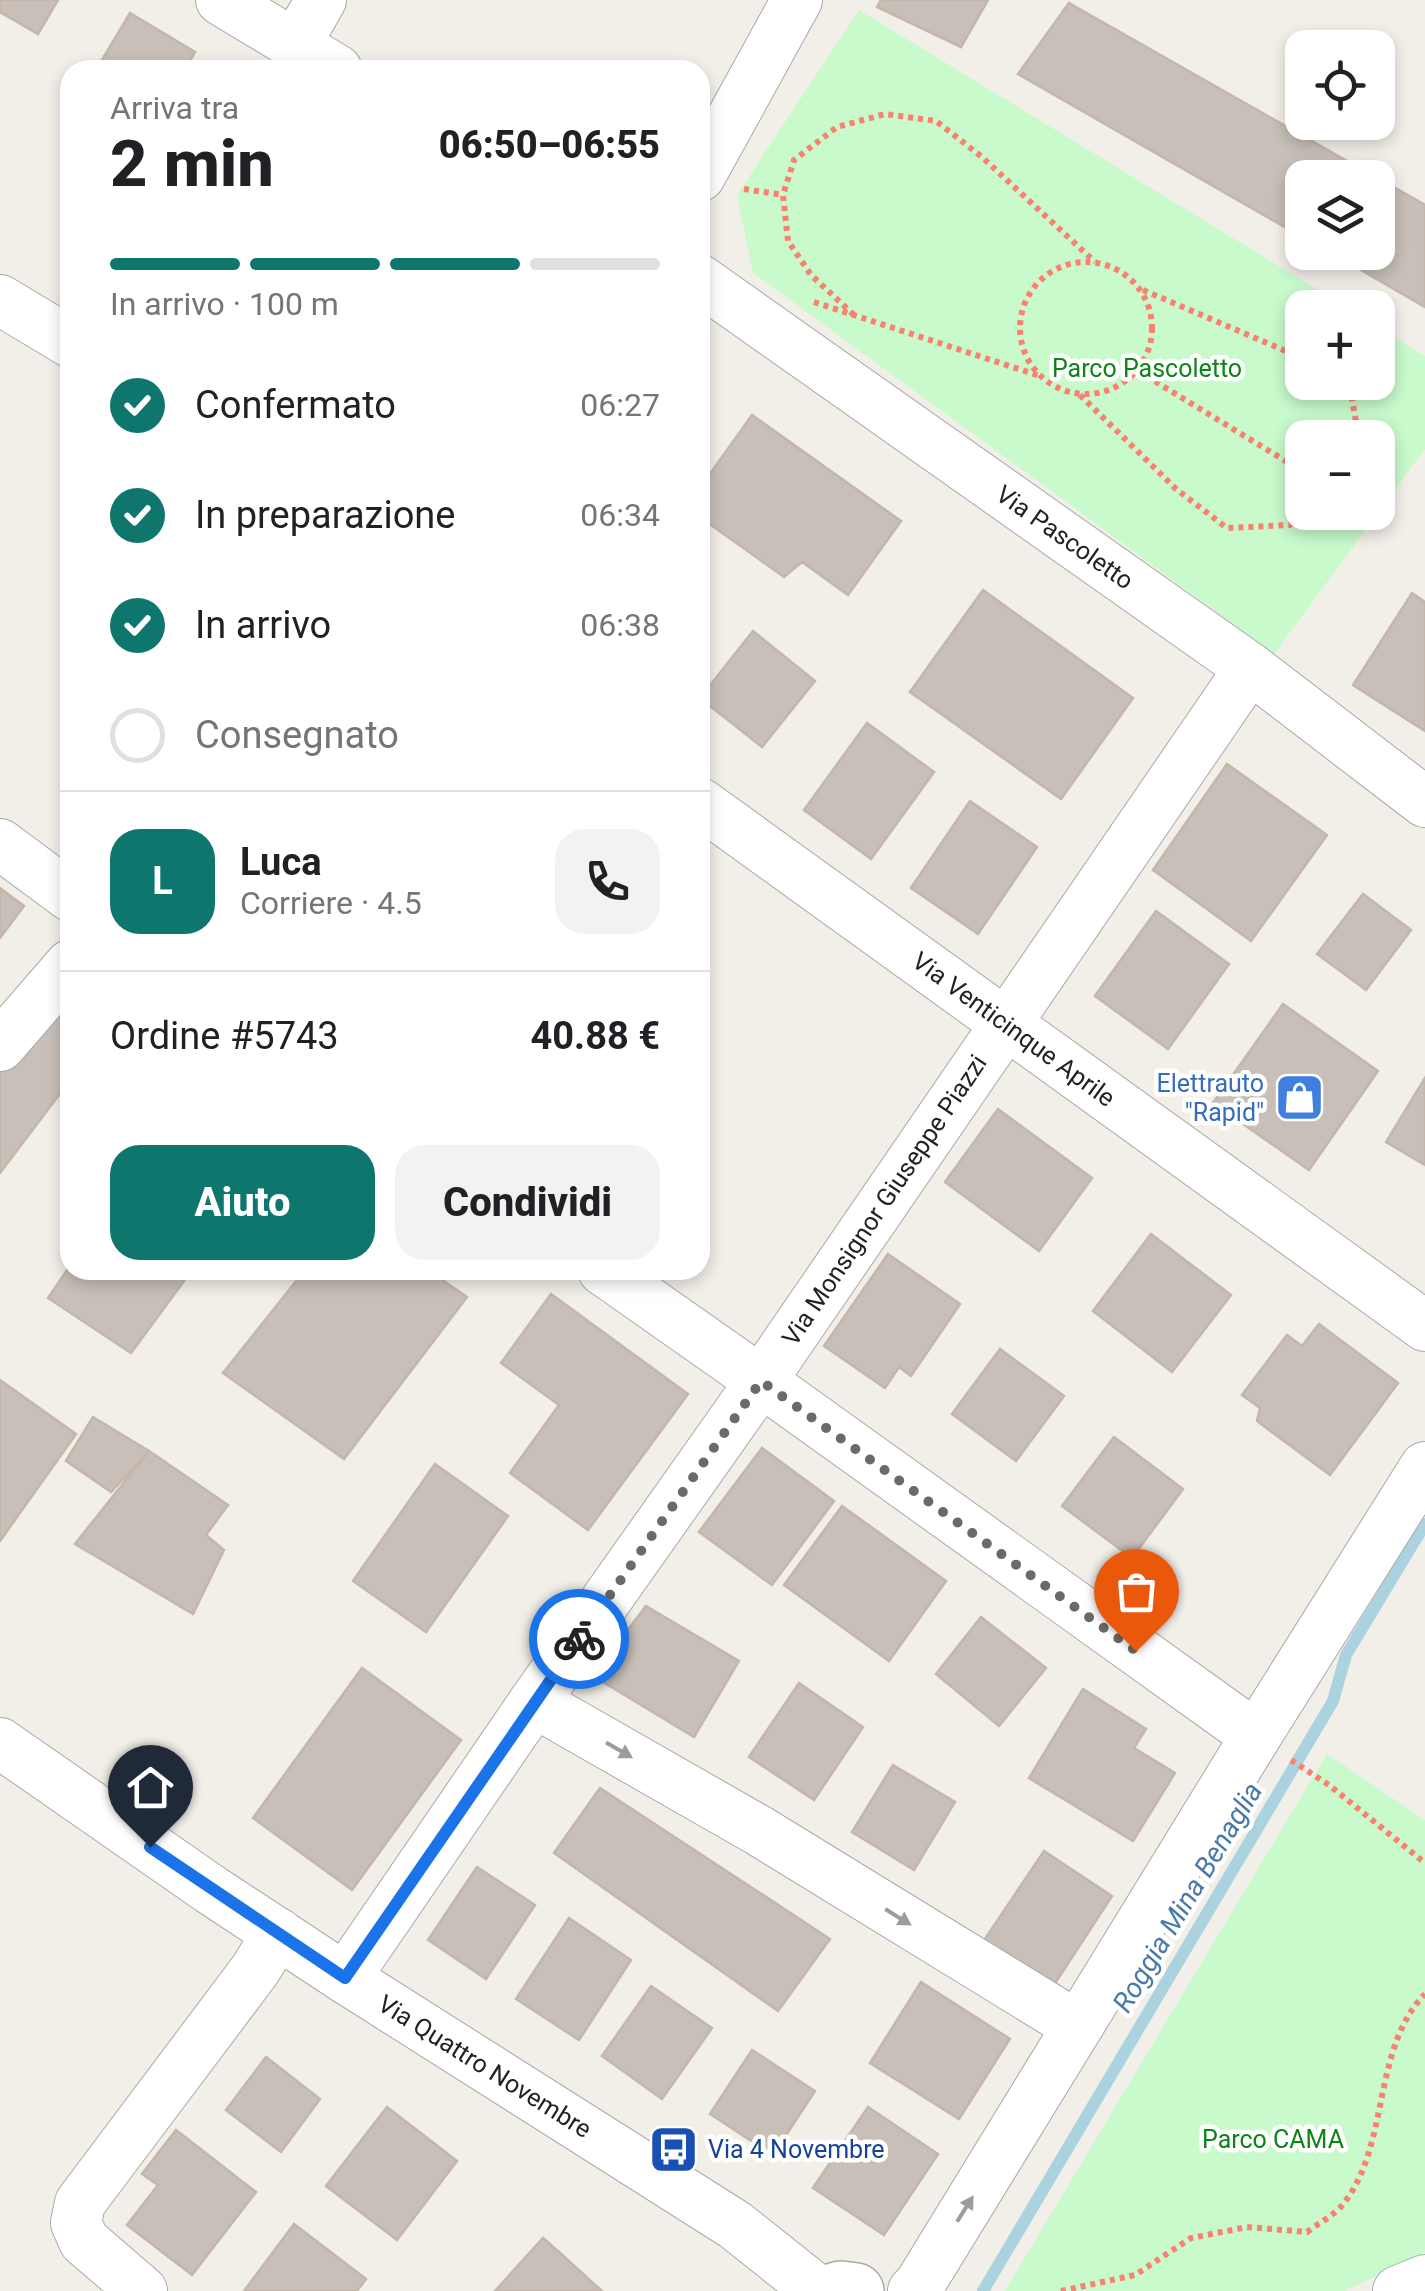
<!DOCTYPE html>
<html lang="it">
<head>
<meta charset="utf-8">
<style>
	:root { --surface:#fff; --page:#f2f2f2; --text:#202124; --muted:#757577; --line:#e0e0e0; --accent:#0f766e }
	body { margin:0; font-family:Roboto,sans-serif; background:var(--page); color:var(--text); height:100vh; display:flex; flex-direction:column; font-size:38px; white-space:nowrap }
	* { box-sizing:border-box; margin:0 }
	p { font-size:32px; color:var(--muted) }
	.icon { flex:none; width:55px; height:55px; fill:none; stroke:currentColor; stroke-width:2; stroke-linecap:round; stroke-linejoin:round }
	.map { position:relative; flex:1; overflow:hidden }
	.side { position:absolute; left:60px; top:60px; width:650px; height:1220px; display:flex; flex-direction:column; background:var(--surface); border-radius:30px; box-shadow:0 5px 15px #0003 }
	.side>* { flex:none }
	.controls { position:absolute; left:1285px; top:30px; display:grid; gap:20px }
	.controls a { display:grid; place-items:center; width:110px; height:110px; border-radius:20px; background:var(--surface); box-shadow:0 5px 15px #0003; font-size:50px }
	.pin { position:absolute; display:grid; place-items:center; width:85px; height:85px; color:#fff; margin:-102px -42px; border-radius:50% 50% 50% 0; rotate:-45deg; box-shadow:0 0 10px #0007 }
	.pin .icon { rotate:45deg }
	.courier { position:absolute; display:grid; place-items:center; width:100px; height:100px; margin:-50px; border:8px solid #1a73e8; border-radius:50%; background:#fff; color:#222; box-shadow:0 2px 12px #0007 }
	.head em { font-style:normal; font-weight:800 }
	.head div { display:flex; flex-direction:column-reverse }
	.head { display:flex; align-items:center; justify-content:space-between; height:170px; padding:0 50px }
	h1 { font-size:65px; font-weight:800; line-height:75px }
	.bar { display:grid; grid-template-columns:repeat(4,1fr); gap:15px 10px; align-content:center; height:120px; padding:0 50px }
	.bar i { height:12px; border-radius:8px; background:var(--line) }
	.bar .current { background:var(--accent) }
	.bar p { grid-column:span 4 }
	.line { display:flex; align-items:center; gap:25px; padding:0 50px; border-top:2px solid var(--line) }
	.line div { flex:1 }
	.round { display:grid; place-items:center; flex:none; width:105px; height:105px; border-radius:30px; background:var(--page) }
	ol { padding:0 50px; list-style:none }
	li { display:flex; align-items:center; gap:30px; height:110px }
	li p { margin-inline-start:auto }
	li .icon { padding:10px; border-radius:50%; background:var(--accent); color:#fff; stroke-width:4 }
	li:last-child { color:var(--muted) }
	li i { width:55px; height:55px; border:5px solid var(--line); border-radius:50% }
	.cta { display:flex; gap:20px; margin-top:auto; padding:20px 50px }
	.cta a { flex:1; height:115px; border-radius:30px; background:var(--accent); color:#fff; font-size:40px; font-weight:800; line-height:115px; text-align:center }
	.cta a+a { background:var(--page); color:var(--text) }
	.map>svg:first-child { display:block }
</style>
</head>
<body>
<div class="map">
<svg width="1425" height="2291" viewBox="0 0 1425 2291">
	<rect width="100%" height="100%" fill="#f2efe9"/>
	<g fill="#c8facc" fill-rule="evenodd">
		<path d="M859 10 1346 307 1302 308V382H1378V327L1425 356V449L1274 654 753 273 737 195ZM1302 438H1378V512H1302Z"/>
		<polygon points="1327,1754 1425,1820 1425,2252 1345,2291 1005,2291"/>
	</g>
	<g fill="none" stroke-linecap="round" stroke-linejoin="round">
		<polyline stroke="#aad3df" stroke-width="12" points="983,2291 1333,1701 1346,1655 1425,1524"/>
	</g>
	<g fill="#c7bfb8" stroke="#c4b6ab" stroke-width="2.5">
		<polygon points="0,0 58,0 38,34 0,12"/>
		<polygon points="881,0 988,0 961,47 877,7"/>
		<polygon points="1069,3 1377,178 1302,178 1302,237 1018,74"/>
		<polygon points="130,13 195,52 185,70 96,70"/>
		<polygon points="1378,178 1425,205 1425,307 1330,252 1378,252"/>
		<polygon points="752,415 901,521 848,595 802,562 784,577 700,517 700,488"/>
		<polygon points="983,590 1133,698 1061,799 910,692"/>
		<polygon points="1412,593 1425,602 1425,731 1353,685"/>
		<polygon points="753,631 815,681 762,747 700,698"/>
		<polygon points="867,723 934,772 871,859 804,810"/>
		<polygon points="1227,764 1327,835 1251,941 1153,870"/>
		<polygon points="970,801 1037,847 978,934 911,888"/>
		<polygon points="0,888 24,906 0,938"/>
		<polygon points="1363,894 1411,930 1366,990 1317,954"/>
		<polygon points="1156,911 1229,964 1168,1049 1095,996"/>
		<polygon points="70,992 70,1084 68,1083 0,1173 0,1072"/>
		<polygon points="1283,1004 1378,1071 1309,1170 1213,1103"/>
		<polygon points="1425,1078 1425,1165 1386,1142"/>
		<polygon points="998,1109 1092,1178 1039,1251 945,1182"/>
		<polygon points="1151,1234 1231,1295 1172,1372 1093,1311"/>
		<polygon points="888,1254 960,1304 911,1376 899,1367 885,1388 824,1346"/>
		<polygon points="70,1266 70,1270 168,1270 184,1281 131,1353 48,1298"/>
		<polygon points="305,1270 428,1270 467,1297 344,1459 223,1373"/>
		<polygon points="551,1294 688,1394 588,1530 510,1473 559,1405 501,1363"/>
		<polygon points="1319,1324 1398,1383 1330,1475 1257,1421 1260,1408 1242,1395 1287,1335 1302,1346"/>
		<polygon points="1000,1349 1064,1396 1016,1461 952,1414"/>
		<polygon points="0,1380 76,1434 0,1541"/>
		<polygon points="93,1417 149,1451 111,1492 66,1461"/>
		<polygon points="1114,1437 1183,1489 1132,1558 1062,1506"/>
		<polygon points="762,1448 834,1501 772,1585 699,1532"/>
		<polygon points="149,1451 228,1505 206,1535 224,1550 193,1614 75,1544"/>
		<polygon points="435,1464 508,1516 426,1632 353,1581"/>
		<polygon points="842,1506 946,1581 889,1661 784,1585"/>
		<polygon points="646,1606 739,1661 694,1737 593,1676"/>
		<polygon points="981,1617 1046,1668 999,1726 936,1674"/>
		<polygon points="362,1668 461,1740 352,1890 253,1818"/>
		<polygon points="799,1683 863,1727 814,1800 749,1757"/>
		<polygon points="1083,1689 1146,1729 1134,1748 1175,1773 1133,1841 1029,1778"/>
		<polygon points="893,1765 955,1802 914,1870 852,1832"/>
		<polygon points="600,1788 830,1939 778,2011 554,1853"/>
		<polygon points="1044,1851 1112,1896 1052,1988 983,1942"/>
		<polygon points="477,1867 535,1905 486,1979 428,1940"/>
		<polygon points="569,1918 631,1960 579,2040 516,1999"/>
		<polygon points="921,1982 1010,2039 959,2119 870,2063"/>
		<polygon points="651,1986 712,2028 662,2099 602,2056"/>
		<polygon points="752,2050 815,2091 773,2155 710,2114"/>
		<polygon points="266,2057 320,2099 281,2152 226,2110"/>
		<polygon points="387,2107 457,2161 397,2240 326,2186"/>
		<polygon points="868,2107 938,2154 884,2235 813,2188"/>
		<polygon points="176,2130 256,2192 192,2275 127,2225 158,2185 142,2174"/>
		<polygon points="294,2224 366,2279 357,2291 244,2291"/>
		<polygon points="543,2238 550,2244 602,2291 495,2291"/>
	</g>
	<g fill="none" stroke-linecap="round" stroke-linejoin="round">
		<defs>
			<g id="minor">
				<polyline points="221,0 337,70"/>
				<polyline points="295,45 321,0"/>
				<polyline points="700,176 797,0"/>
				<polyline points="700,280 1250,668 1425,802"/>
				<polyline points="0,300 70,342"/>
				<polyline points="700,803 1425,1326"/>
				<polyline points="0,844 70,896"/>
				<polyline points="0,1046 70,965"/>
				<polyline points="603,1270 761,1381 1256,1736"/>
				<polyline points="534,1702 758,1830 1061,2016 1080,2023"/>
				<polyline points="0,1743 210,1889 345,1978 735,2225 818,2291"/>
				<polyline points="345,1978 534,1702 761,1381 1250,668"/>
				<polyline points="142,2291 84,2241 76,2223 80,2203 255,1970 278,1933"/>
				<polyline points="913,2291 919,2285 1256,1736 1425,1467"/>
				<polyline points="1398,2291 1425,2280"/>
			</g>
			<polyline id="tertiary" points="834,2291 841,2289 856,2291"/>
		</defs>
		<use href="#minor" stroke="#a9a9a9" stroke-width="52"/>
		<use href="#tertiary" stroke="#a9a9a9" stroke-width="58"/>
		<g stroke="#fa8072" stroke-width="6" stroke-dasharray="5 5" stroke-linecap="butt">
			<polyline points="744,189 783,195"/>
			<circle cx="1086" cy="328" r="66"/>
			<polyline points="1143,290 1302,358"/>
			<polyline points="814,302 1040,376"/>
			<polyline points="854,315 811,275 788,241 783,195 794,160 837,127 885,114 936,121 982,157 1095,262"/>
			<polyline points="1138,371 1302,471"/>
			<polyline points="1338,382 1351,394 1359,438"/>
			<polyline points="1080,395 1176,489 1227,528 1290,525 1305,512"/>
			<polyline points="1291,1760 1329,1785 1425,1863"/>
			<path d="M1061 2291 1135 2275 1191 2238 1247 2227 1307 2232C1319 2223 1335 2215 1344 2203 1390 2144 1372 2048 1425 1994"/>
		</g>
		<use href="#minor" stroke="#fff" stroke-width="50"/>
		<use href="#tertiary" stroke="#fff" stroke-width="55"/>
	</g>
	<defs><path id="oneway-solid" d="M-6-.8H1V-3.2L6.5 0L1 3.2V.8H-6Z" transform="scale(2.5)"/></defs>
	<g fill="#9c9c9c">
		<use href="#oneway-solid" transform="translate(619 1750) rotate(30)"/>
		<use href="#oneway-solid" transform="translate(898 1917) rotate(32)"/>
		<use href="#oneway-solid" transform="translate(965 2209) rotate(-58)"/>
	</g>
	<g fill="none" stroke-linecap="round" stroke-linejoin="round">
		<polyline stroke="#6b6a68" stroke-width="10" stroke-dasharray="0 18" points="579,1639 761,1381 1136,1651"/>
		<polyline stroke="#1a73e8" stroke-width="12" points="150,1847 345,1978 579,1639"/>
	</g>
	<defs>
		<symbol id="shop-square" viewBox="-11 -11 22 22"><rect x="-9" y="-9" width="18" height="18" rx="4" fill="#3f7fe0" stroke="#fff"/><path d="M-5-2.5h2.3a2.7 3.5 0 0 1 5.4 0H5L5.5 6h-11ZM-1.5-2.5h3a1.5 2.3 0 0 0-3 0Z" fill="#fff"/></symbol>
		<symbol id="bus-square" viewBox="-11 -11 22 22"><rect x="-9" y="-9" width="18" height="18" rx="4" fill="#1a4fb4" stroke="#fff"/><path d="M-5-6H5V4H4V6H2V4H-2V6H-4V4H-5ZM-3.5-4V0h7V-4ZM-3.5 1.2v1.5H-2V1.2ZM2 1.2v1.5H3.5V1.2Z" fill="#fff"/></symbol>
	</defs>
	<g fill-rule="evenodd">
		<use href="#shop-square" x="1272" y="1070" width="55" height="55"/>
		<use href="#bus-square" x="646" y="2122" width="55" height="55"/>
	</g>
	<g text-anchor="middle" stroke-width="9" stroke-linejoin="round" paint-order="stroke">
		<g font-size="25" fill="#0c8416" stroke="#fff">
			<text x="1147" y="377">Parco Pascoletto</text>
			<text x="1273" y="2148">Parco CAMA</text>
		</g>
		<g font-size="25" fill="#222" stroke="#fff">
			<text transform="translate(1065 537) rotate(35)" y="9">Via Pascoletto</text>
			<text transform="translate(1014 1029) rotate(36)" y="9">Via Venticinque Aprile</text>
			<text transform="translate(884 1200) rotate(-56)" y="9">Via Monsignor Giuseppe Piazzi</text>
			<text transform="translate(485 2066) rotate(32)" y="9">Via Quattro Novembre</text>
		</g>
		<g font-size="25" fill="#366cbe" stroke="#fff" text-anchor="end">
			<text x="1264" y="1092">Elettrauto<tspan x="1264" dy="29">"Rapid"</tspan></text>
		</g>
		<g font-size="25" fill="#164399" stroke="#fff" text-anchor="start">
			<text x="708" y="2158">Via 4 Novembre</text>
		</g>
		<g font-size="28" font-style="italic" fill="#4a7aab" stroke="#fff">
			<text transform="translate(1187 1897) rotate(-59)" y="10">Roggia Mina Benaglia</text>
		</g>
	</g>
</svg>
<div class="controls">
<a><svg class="icon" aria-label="locate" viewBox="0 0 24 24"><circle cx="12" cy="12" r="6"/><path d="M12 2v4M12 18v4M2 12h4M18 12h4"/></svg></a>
<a><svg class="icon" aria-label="layers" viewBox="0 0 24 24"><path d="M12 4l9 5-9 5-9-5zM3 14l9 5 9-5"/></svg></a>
<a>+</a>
<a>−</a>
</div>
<div class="pin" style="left:1136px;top:1651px;background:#ea580c"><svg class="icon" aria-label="bag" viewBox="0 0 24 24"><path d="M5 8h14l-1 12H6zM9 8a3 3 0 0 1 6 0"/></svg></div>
<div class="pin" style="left:150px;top:1847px;background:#1f2937"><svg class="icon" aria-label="home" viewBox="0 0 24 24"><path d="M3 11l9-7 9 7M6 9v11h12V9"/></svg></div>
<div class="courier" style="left:579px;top:1639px"><svg class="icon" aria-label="bike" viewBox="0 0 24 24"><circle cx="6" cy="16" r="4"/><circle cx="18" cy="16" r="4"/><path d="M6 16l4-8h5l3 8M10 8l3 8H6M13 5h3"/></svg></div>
<section class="side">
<div class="head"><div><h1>2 min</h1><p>Arriva tra</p></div><em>06:50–06:55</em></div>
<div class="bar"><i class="current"></i><i class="current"></i><i class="current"></i><i></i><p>In arrivo · 100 m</p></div>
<ol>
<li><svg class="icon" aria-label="check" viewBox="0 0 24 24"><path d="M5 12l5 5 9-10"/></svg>Confermato<p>06:27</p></li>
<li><svg class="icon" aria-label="check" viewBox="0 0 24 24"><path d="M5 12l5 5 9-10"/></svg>In preparazione<p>06:34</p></li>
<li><svg class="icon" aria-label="check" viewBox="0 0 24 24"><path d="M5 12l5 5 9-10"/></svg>In arrivo<p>06:38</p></li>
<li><i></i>Consegnato</li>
</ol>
<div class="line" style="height:180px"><b class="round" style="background:var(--accent);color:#fff">L</b><div><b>Luca</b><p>Corriere · 4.5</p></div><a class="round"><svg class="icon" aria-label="phone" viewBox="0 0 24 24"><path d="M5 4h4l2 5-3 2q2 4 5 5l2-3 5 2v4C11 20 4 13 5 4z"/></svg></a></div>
<div class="line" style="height:130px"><div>Ordine #5743</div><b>40.88 €</b></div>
<div class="cta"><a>Aiuto</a><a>Condividi</a></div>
</section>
</div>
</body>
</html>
